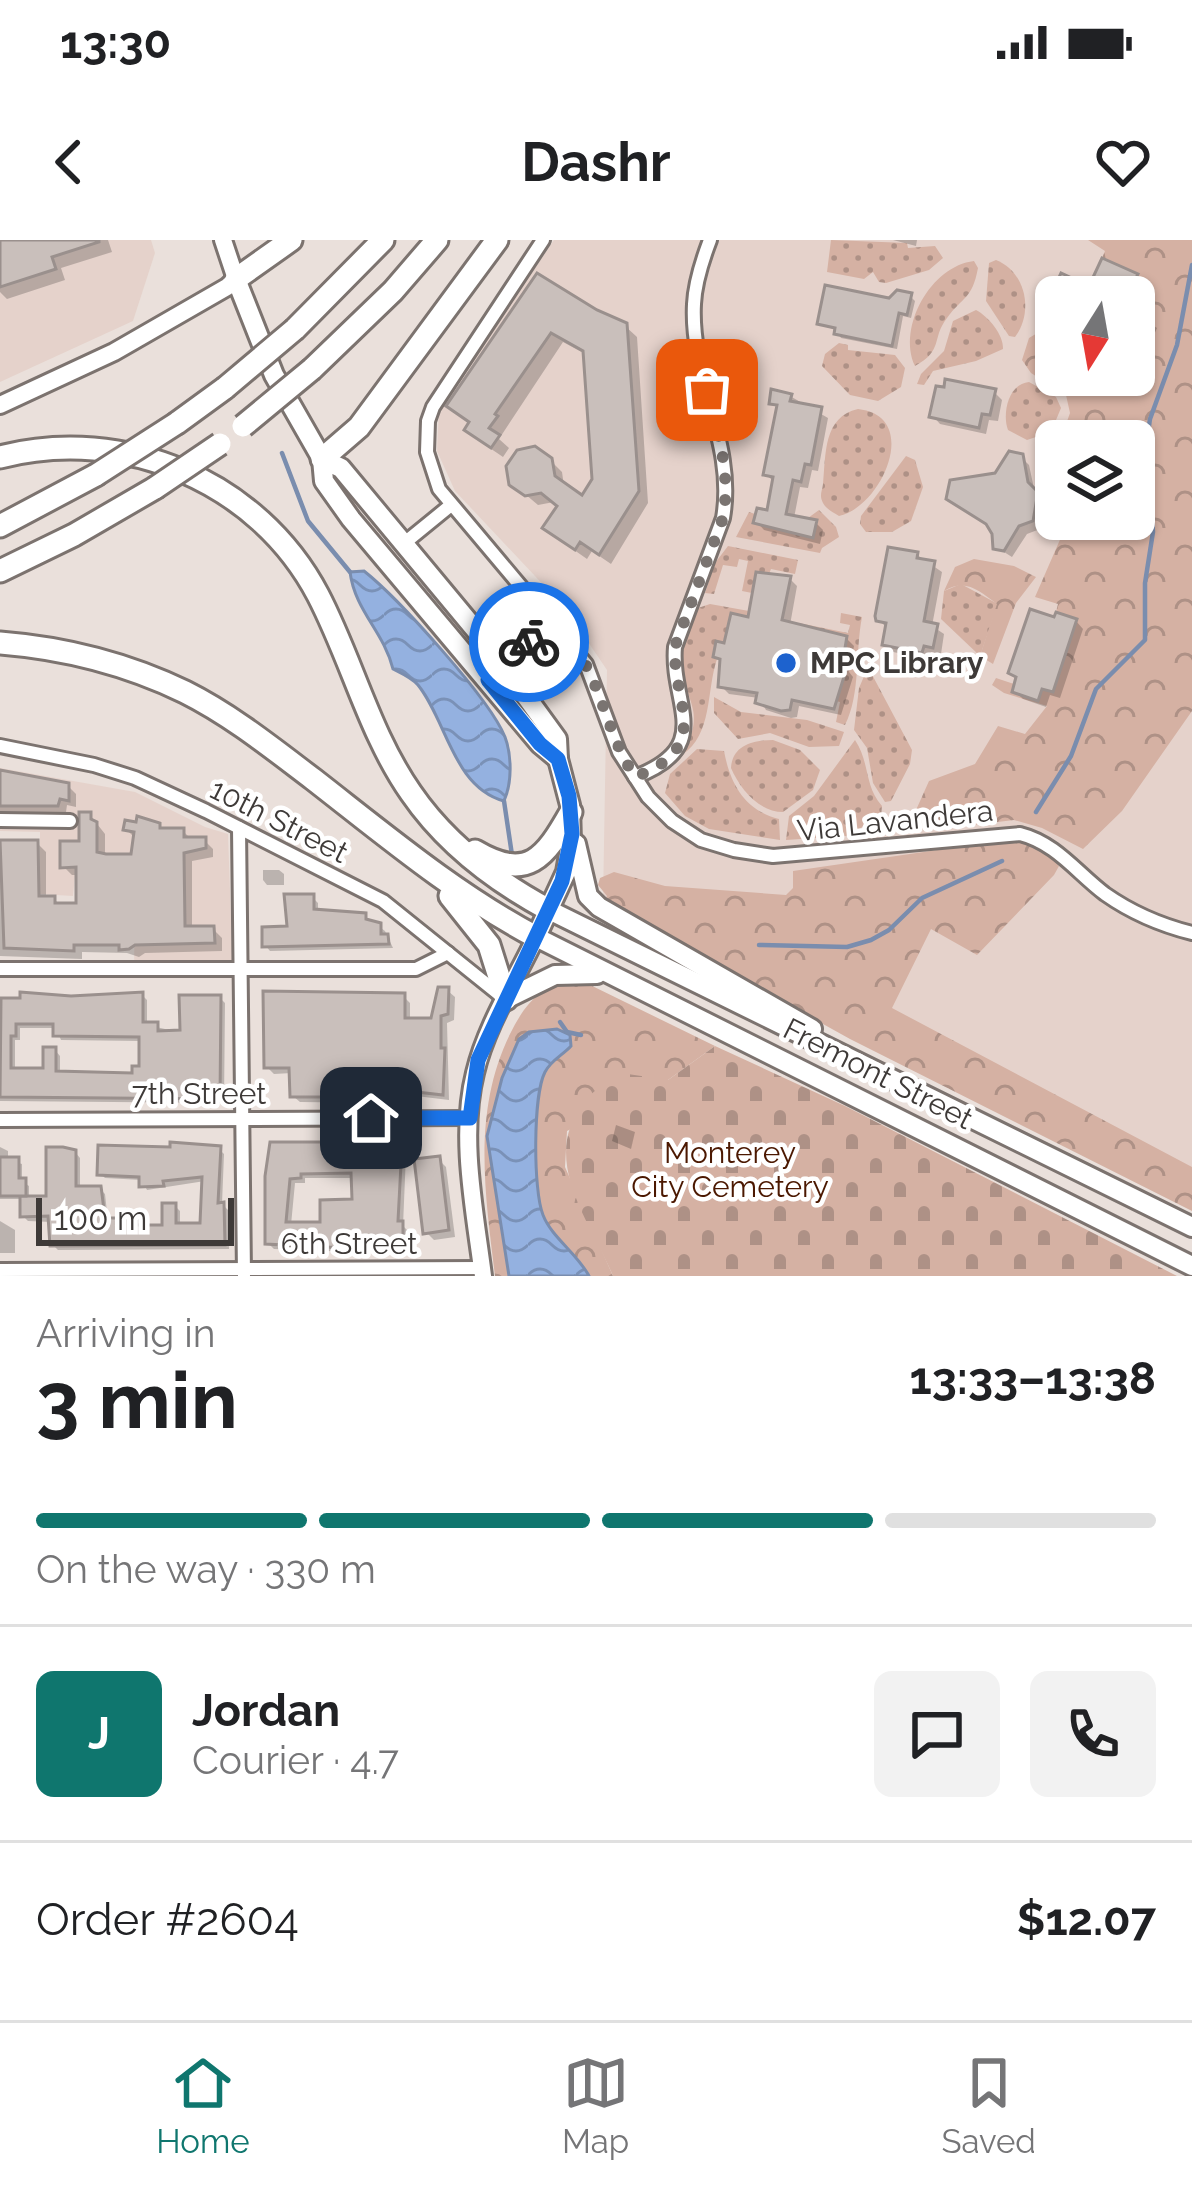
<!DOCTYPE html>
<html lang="en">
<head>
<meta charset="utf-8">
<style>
	:root { --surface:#fff; --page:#f2f2f2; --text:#202124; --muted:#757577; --line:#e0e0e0; --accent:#0f766e }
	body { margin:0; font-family:Raleway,sans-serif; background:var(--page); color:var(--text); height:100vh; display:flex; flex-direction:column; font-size:45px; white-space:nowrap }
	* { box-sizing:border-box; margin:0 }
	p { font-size:39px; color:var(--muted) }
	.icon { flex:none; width:66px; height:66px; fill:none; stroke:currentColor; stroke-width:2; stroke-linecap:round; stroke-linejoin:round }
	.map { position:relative; height:1036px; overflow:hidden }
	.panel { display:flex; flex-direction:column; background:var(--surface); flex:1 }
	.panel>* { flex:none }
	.needle { width:78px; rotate:191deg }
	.controls { position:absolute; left:1035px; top:36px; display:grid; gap:24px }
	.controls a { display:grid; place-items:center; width:120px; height:120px; border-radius:18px; background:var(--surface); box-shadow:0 3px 9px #0004; font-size:60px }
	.scale { position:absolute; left:36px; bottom:30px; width:198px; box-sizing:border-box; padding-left:12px; border:6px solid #3e3a38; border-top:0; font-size:33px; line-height:42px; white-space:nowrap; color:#3e3a38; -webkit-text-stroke:9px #fff; paint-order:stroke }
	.pin { position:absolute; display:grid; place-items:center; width:102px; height:102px; color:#fff; margin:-51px; border-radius:24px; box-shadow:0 6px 18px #0006 }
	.courier { position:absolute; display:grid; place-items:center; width:120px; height:120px; margin:-60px; border:9px solid #1a73e8; border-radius:50%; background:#fff; color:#222; box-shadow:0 3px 15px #0007 }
	.summary em { font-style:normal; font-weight:700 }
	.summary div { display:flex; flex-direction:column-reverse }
	.summary { display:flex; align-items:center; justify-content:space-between; height:204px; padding:0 36px }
	h1 { font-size:78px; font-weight:700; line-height:90px }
	.bar { display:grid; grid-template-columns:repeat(4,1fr); gap:18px 12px; align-content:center; height:144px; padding:0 36px }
	.bar i { height:15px; border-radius:9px; background:var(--line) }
	.bar .active { background:var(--accent) }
	.bar p { grid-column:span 4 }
	.line { display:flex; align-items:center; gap:30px; padding:0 36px; border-top:3px solid var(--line) }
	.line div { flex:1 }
	.round { display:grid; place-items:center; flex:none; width:126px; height:126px; border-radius:18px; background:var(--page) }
	.status { display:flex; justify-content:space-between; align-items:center; height:84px; padding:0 60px; background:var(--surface); direction:ltr }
	.status svg { height:33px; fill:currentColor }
	header { display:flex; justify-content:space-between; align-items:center; height:156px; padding:0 36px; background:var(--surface); font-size:54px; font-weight:700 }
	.tab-bar { display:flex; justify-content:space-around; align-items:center; height:168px; border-top:3px solid var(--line); background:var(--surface); font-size:33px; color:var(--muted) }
	.tab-bar a { display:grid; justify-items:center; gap:6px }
	.tab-bar .active { color:var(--accent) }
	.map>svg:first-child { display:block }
</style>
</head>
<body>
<div class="status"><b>13:30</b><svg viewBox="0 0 49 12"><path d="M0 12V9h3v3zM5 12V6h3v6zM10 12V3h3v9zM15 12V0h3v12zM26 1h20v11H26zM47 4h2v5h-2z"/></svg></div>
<header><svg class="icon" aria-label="back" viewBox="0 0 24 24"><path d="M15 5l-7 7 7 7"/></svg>Dashr<svg class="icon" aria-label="heart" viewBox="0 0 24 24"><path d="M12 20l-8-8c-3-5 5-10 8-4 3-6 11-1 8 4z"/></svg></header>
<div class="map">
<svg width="1192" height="1036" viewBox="0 0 1192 1036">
	<defs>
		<pattern id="grass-dots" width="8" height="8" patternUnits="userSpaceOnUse" patternTransform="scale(3)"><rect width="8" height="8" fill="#d5b1a3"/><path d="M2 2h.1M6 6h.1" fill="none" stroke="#ae9186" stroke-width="1.8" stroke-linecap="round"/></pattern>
		<pattern id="forest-crowns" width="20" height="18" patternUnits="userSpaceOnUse" patternTransform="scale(3)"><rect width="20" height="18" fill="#d5b1a3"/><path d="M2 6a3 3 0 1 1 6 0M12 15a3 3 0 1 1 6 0" fill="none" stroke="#ae9186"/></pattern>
		<pattern id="cemetery-stones" width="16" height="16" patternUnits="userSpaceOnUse" patternTransform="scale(3)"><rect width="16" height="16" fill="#d5b1a3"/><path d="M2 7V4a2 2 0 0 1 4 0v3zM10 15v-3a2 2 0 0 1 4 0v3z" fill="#ae9186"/></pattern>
		<pattern id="water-waves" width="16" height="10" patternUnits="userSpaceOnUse" patternTransform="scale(3)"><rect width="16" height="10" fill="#94b1e0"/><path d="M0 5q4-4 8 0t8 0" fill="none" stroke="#7a91b7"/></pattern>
	</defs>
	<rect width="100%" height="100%" fill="#eae0db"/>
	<g fill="#e5d2cb" fill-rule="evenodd">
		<polygon points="0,0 151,0 155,13 133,81 0,142"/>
		<path d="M554 0H1192V969L603 662 607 430 565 368 455 251 437 211 439 169ZM1056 57H1134V135H1056ZM1056 201H1134V279H1056Z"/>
		<polygon points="0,528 135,552 205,587 228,594 233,738 134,737 135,638 75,635 73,656 40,654 40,592 0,591"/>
	</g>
	<g fill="url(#grass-dots)">
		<polygon points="831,0 907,3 908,8 935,6 943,18 929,30 886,43 879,42 873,32 864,39 827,32"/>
		<path d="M996 20C1026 32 1034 72 1015 97L1009 96 986 61 989 23Z"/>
		<path d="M974 21 978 28C972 60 963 56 947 78 931 99 944 110 915 126 897 87 931 26 974 21Z"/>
		<path d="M976 70C988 76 1004 95 1003 109L976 121 933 131 924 145 917 144 921 134 944 111 953 81Z"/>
		<polygon points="839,103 848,105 848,110 895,115 905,128 901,147 878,161 850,155 822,126 825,114"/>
		<path d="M1029 142 1056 157 1061 168 1051 192 1027 200 1008 190C1002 174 1008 144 1029 142Z"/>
		<path d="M858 169C922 176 882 267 839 276 833 272 827 270 823 263 819 255 822 252 823 244 826 214 823 177 858 169Z"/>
		<polygon points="906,216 915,220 923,247 911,281 892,292 866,292 860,284 861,276"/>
		<polygon points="819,270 836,287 839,297 822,308 820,313 736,297 749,272 755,274 754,284 813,298 817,280 808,278"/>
		<polygon points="728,306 798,320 795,334 771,329 769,334 756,332 752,353 742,351 748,321 739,319 737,327 723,325 714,354 705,353 715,323"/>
		<polygon points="961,344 998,364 980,416 941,379 944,351"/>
		<path d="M710 364 749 371 748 377 731 374C728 391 722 403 717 419 706 452 713 494 682 515 708 469 684 464 682 423 681 403 689 385 698 368Z"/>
		<path d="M841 373 862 377C855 412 861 453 845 485L836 482 840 462 836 461 847 428 841 426 847 396 798 386 799 383 848 393 850 385 840 383Z"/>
		<polygon points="868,427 912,510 910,524 891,561 885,562 873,543 867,508 854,490 859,448"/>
		<polygon points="714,457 741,472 807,480 844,492 839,506 809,507 770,493 738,499 714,473"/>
		<path d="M773 500 800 510 820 530 813 550 783 572C759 572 740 549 731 528 732 505 753 500 773 500Z"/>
		<path d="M855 500C870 522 864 546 882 566L881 577 846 596 786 600 789 576 814 556Z"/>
		<path d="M697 509 724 511C730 543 744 570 779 579L780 600 709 589 685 576 665 553 670 534Z"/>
	</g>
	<g fill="url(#forest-crowns)">
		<polygon points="1088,0 1192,0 1192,471 1122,571 1083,609 1042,588 1014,580 924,591 912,579 929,541 975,524 998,486 1025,494 1047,466 1004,453 992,445 996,438 1014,444 1012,452 1038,460 1042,449 1053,452 1077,379 1056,372 1058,364 1035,357 1069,279 1134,279 1134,201 1060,201 1070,173 1066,155 1031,133 1022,120 1029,98 1039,92 1056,91 1056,135 1134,135 1134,112 1151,78 1134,70 1134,57 1127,57 1137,34 1102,18 1105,11"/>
		<path d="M974 319 1014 326 1036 337 1016 363 993 424 980 416 997 364C979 351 966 338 944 351L955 327Z"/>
		<path d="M999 601C1022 601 1046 606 1059 626L1054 635 977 715 931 689 892 768 1192 927V971L850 799 603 662 607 656 598 645 600 638 614 632 665 646 786 655 793 648V631Z"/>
		<path d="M580 740 715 806 668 840 567 891 565 927 613 1036H495C485 953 472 872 510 794 526 762 542 743 580 740Z"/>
	</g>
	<path fill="url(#cemetery-stones)" d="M715 806 845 866 1177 1036H613C590 980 539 920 584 862 593 850 609 841 621 833L668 840Z"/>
	<g fill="url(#water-waves)" stroke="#7a8dae" stroke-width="3">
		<path d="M364 331C398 358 490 459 505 497 512 516 512 543 504 561 453 547 447 481 418 445 412 438 401 433 393 429 384 392 355 371 350 332Z"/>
		<path d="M557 789 570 795 571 806C563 815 551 820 545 832 533 855 533 950 543 975 552 998 577 1013 589 1036H509L487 896 502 838 519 799 529 792Z"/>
	</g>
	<g fill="#0003" fill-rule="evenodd">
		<polygon points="0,0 108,0 112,12 61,28 65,40 7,59 0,52"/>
		<polygon points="893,0 917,0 916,6"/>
		<polygon points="1136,36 1144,44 1134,65 1134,57 1056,57 1056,83 1046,74 1062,37 1091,50"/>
		<polygon points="538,37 625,86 637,97 648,263 611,324 592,311 587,319 557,298 546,288 560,267 554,262 538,265 512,243 550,220 562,232 564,246 583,259 596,240 587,115 563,102 499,199 509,208 503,217 478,200 467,189 471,184 450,166"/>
		<polygon points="910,56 915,61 911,78 903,76 897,109 841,98 837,91 820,83"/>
		<polygon points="1134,73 1157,88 1144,118 1134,114"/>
		<polygon points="994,152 1002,160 998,181 989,180 986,194 940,184 933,176"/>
		<polygon points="790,156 828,178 818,231 812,230 808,248 800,247 794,278 815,282 823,290 820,304 764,290 757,282 769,273 775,243 766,234 779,170 772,163"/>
		<polygon points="1021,217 1029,225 1035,253 1045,262 1040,289 1027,294 1012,317 996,307 992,288 949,258 1001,234"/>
		<polygon points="917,315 942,332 932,386 944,394 941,414 931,412 930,419 893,412 885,404 888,389 879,380"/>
		<polygon points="790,339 797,346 790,385 846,398 854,406 849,432 853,437 841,475 799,466 797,477 791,478 766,470 759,458 729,454 721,446 723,423 716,416"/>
		<polygon points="1076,381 1083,389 1060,458 1050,455 1046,467 1023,459 1015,451 1019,440 1012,433"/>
		<polygon points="0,532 68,546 76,554 76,567 67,565 66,572 0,573"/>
		<polygon points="90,575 105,594 105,617 134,617 136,599 126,589 159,586 163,591 183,591 192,600 204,600 213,609 213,617 192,621 192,689 213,689 222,698 222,711 145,713 139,717 127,713 82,712 82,719 0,716 0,603 37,603 46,612 46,659 54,659 61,666 79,666 79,635 72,635 63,626 82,604"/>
		<polygon points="263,630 279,630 284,634 284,645 267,645 263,640"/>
		<polygon points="312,657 318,663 318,673 365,676 385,691 393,708 270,711 265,705 290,689"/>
		<polygon points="448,751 455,757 454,780 447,783 449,860 416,856 380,857 380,863 300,862 293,856 292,833 274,834 267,827 403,756 410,763 410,781 433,781"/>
		<path d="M142 755 147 760V785L183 793 220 758 225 763 224 863 0 861V761ZM20 788H56L61 800 142 801V829L135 836 60 834V816L55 810 46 831H15V800H20Z"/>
		<polygon points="616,885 635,892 631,909 612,901"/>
		<path d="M342 905 347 911 384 914 401 908 406 914 403 986 407 990 408 1008 353 1012 274 1009 268 1003V937ZM305 938H355V962L323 985H291L295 943H305Z"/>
		<polygon points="0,907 8,911 8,920 22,924 22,941 29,946 29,959 49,959 75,912 80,918 80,949 100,949 105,954 108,981 135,981 140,986 165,988 175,966 180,971 180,986 203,986 205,941 147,950 142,940 105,938 100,933 219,909 224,914 222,964 228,970 229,1009 58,1010 53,1005 51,982 28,981 23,976 23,959 0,959"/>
		<polygon points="438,919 446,927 455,997 434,1000 426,992"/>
		<polygon points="0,981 15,990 15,1013 0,1013"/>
	</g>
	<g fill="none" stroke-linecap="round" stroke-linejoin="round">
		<g stroke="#7a8dae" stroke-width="4.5">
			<polyline points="282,213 308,281 350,332"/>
			<polyline points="504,561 512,615"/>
			<polyline points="1036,572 1071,516 1096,449 1145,400 1145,343 1153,292 1146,206 1150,179 1177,105 1192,25"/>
			<polyline points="759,705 847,707 871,700 889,690 922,658 1002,621"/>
			<polyline points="560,782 567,792 581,795"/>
		</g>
	</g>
	<g fill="#c9bfbb" stroke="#9a908d" stroke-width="3" fill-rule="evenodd">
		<polygon points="0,0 99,0 99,2 52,17 56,29 0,47"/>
		<polygon points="1102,18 1138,34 1127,57 1056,57 1056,81 1042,75 1061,33 1089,46"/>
		<polygon points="537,33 597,70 627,83 639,251 599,315 580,302 575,310 542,288 557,266 541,253 525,256 509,245 506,226 517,210 535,206 552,218 555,236 582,255 592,239 583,111 551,93 495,174 498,176 489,188 500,195 491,208 464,190 469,182 446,166"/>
		<polygon points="825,45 889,58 897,50 912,53 907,75 899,73 892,106 834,94 835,88 817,84"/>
		<polygon points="945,139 996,149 990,175 982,174 979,188 929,177 936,146 944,147"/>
		<polygon points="771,149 792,154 790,161 822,167 811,225 805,224 801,242 793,240 786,274 817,280 813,298 753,283 757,268 767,270 773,237 763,235 777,165 769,164"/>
		<polygon points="1009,211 1023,214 1028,242 1038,252 1033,281 1019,286 1004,311 993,309 992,294 986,284 946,259 950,240 995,233"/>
		<polygon points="888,307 918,312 917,318 935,321 924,381 938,384 933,408 924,406 922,413 882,405 886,383 876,381 875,376"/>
		<polygon points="756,332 791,336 782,380 847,396 842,426 847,427 834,469 792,460 790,470 781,471 755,463 757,453 718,447 720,419 713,417 716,401 724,403 731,373 748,377"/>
		<polygon points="1030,369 1054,377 1056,372 1077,379 1053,452 1042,449 1038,461 1012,452 1016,437 1008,433"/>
		<polygon points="0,530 69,543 69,561 60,559 58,566 0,566"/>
		<polygon points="79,572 91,572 91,579 97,582 97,612 106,614 131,614 134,592 123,590 125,580 136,582 137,576 160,583 160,588 184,588 184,597 206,597 206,608 184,613 185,686 214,686 215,703 135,705 129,709 119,710 119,705 74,705 74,711 4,708 0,600 38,600 39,656 55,656 55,663 76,663 76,627 60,628 60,601 79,601"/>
		<polygon points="284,654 314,654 314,669 366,673 366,679 381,683 381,694 388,694 389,704 262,707 262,687 287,686"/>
		<polygon points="438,747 449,747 448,774 441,776 441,808 445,808 443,855 408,851 374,851 375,857 290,857 289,828 264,828 263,751 405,753 405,778 431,778"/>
		<path d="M20 752 71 756 143 752V782H158V791L180 790 179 755H221L220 859 0 857 1 758H20ZM16 784H53V796L139 797V826H132V833L56 831V807H43V828H11V796H16Z"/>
		<polygon points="170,902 221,906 218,963 224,962 225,1005 50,1006 48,976 20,977 20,956 46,956 46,907 63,907 76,910 76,946 101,946 105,978 137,978 137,985 162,985 162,963 176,963 176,983 200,983 202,937 163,941 164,946 139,947 139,937 97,935 98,905 170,907"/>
		<path d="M270 902H343V911H381V905H402L398 981H403V1003L346 1008 265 1004V936ZM351 933 352 959 320 960V982H286L290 939 301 938V934Z"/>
		<polygon points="440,916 449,990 423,994 414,919"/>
		<polygon points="0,917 19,917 19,938 26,938 26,956 0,956"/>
	</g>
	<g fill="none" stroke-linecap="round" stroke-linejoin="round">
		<defs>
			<g id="street">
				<path d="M543 0 433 167 428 181 427 212 439 249 586 424 619 512 648 557 672 581 701 600 734 610 773 616 1020 594C1056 603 1077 633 1105 654 1132 673 1160 685 1192 693"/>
				<polyline points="402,305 451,265"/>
				<polyline points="521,411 572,405"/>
				<polyline points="487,439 552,382"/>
				<polyline points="0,506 94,525 135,538 206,571 383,661 500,755"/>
				<path d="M635 537C716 506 670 464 675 407L723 278C736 204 690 138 694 64 695 42 702 21 710 0"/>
				<polyline points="0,580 70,581"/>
				<polyline points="239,588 244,1035"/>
				<polyline points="0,729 416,729 448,713"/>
				<polyline points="0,880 470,878"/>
				<polyline points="0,1030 482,1028"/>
			</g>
			<g id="secondary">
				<polyline points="0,165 114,112 227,47 236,39 223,0"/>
				<path d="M483 1036C475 972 459 897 475 833 486 786 515 741 536 697"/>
			</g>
			<g id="primary">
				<polyline points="236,39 274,135 322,219"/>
				<polyline points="322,219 341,228 493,411 557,499 558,519 570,565 571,603 566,632 536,697 1192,1026"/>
				<polyline points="322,219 324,241 351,279 540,504 558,519"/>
				<polyline points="576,604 588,656 599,667 812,789"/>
				<polyline points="549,670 1192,987"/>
				<polyline points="506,759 555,735 597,734"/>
			</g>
			<g id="highway">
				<polyline points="236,39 291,0"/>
				<polyline points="295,89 383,0"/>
				<polyline points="312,129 393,51 437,0"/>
				<polyline points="177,183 225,148"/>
				<path d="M0 217C124 185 258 241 318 355 352 420 369 493 411 553 446 604 495 641 549 670"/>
				<polyline points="322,219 359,187 497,0"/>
				<polyline points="0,286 96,235"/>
				<polyline points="0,331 74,295 155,248"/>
				<path d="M0 403C63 408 127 424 185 452 231 475 272 508 313 539 385 595 455 654 536 697"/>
				<path d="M475 611C528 642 545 618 571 572"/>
				<polyline points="450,656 489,705 506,759"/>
			</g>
		</defs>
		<use href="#street" stroke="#7c736f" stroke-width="18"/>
		<use href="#secondary" stroke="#7c736f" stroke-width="22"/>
		<use href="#primary" stroke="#7c736f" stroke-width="24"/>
		<use href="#highway" stroke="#7c736f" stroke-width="27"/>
		<use href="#street" stroke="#fff" stroke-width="12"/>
		<use href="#secondary" stroke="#fff" stroke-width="16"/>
		<use href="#primary" stroke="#fff" stroke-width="18"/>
		<use href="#highway" stroke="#fff" stroke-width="21"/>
		<defs>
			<g id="highway-bridge">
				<polyline points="225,148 295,89"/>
				<polyline points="243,186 312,129"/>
				<polyline points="96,235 177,183"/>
				<polyline points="155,248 220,204"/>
			</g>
		</defs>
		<use href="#highway-bridge" stroke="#7c736f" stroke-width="27" stroke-linecap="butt"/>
		<use href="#highway-bridge" stroke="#fff" stroke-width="21"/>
	</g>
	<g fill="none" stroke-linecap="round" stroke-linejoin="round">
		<path stroke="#7a7471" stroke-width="12" stroke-dasharray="0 21.6" d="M529 402 552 382C567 399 583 416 592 438 607 472 614 505 635 537 715 506 672 464 675 406L723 278C731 233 718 193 707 150"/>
		<polyline stroke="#1a73e8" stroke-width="15" points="371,878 470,878 478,820 562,641 572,594 569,556 558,519 540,504 488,440 529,402"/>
	</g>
	<circle fill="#1d62ce" stroke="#fff" stroke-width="4.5" cx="786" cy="423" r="12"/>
	<g text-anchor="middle" stroke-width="9" stroke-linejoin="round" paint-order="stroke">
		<g font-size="30" font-weight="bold" fill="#3e3a38" stroke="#fff" text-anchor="start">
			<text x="810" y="433">MPC Library</text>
		</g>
		<g font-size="30" fill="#3e3a38" stroke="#fff">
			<text transform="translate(279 581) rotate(27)" y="10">10th Street</text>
			<text transform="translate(895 581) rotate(-6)" y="10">Via Lavandera</text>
			<text transform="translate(878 834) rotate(27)" y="10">Fremont Street</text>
			<text x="199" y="864">7th Street</text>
			<text x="349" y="1014">6th Street</text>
		</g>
		<g font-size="30" fill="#4b1801" stroke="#fff">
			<text x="730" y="923">Monterey<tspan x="730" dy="34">City Cemetery</tspan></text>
		</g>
	</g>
</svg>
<div class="controls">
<a><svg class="needle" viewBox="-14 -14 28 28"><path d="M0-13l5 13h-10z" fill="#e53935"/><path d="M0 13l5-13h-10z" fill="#757577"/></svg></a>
<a><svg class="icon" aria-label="layers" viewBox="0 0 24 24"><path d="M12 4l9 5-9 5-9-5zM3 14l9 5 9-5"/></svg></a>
</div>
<div class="scale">100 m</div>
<div class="pin" style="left:707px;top:150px;background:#ea580c"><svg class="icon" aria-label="bag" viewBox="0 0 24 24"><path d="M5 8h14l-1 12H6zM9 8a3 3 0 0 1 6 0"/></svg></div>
<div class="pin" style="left:371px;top:878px;background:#1f2937"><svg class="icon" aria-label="home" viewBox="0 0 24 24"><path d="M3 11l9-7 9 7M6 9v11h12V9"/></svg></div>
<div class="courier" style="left:529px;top:402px"><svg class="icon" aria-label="bike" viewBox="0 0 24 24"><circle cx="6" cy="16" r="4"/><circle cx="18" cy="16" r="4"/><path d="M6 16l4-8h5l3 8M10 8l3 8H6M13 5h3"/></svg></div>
</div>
<section class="panel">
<div class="summary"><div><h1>3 min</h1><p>Arriving in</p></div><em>13:33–13:38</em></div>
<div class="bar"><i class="active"></i><i class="active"></i><i class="active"></i><i></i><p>On the way · 330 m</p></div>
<div class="line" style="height:216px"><b class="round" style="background:var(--accent);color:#fff">J</b><div><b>Jordan</b><p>Courier · 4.7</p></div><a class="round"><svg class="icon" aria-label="chat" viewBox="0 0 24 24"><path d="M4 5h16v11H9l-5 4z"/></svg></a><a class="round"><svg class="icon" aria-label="phone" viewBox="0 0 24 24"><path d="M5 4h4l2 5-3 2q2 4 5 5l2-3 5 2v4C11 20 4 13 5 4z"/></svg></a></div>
<div class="line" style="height:156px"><div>Order #2604</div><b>$12.07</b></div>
</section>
<nav class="tab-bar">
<a class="active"><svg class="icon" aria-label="home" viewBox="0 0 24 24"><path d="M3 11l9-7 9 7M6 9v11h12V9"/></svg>Home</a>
<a><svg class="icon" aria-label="map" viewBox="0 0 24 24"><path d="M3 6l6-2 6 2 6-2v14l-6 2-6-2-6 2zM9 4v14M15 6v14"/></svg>Map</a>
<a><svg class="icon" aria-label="saved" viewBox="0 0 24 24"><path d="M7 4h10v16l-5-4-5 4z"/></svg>Saved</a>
</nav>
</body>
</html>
